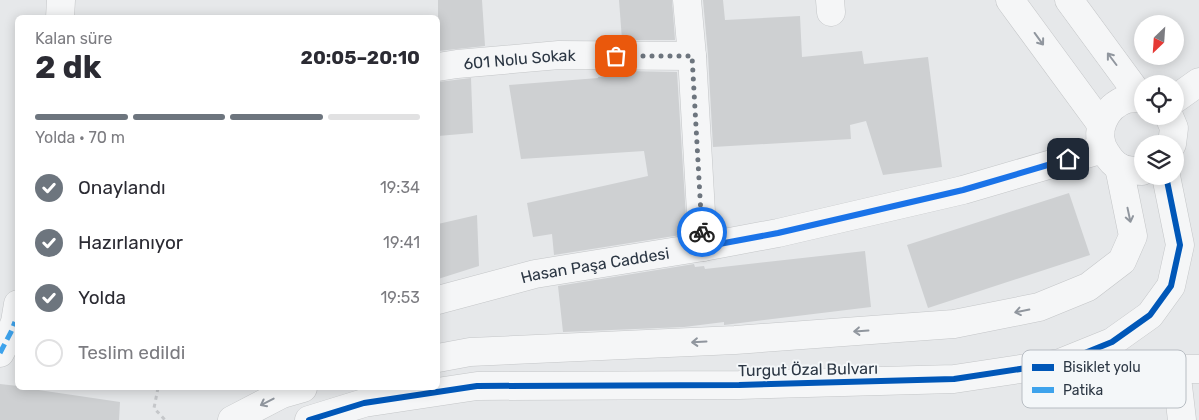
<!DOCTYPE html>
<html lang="tr">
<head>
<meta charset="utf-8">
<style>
	:root { --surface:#fff; --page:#f7f7f7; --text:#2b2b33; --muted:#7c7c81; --line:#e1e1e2; --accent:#6d757e }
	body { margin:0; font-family:Rubik,sans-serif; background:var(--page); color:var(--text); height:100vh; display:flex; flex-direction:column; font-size:19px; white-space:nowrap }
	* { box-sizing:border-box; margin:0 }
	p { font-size:16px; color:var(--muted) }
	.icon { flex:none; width:28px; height:28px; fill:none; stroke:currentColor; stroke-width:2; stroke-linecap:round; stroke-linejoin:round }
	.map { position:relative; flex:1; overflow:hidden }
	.details { position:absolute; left:15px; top:15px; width:425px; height:375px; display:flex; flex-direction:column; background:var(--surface); border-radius:8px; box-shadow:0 2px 12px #0003 }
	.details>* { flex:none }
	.needle { width:32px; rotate:205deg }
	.fabs { position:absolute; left:1134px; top:15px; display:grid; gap:10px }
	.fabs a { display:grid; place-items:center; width:50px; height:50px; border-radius:50%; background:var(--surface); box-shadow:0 2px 12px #0003; font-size:25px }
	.pin { position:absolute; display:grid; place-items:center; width:42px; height:42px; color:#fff; margin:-21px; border-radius:10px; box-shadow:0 2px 8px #0006 }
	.courier { position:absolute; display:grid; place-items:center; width:50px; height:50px; margin:-25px; border:4px solid #1a73e8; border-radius:50%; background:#fff; color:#222; box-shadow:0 1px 6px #0007 }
	.head em { font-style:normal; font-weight:700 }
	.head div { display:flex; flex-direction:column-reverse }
	.head { display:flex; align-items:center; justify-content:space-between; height:85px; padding:0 20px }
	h1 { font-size:32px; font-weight:700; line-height:38px }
	.bar { display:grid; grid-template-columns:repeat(4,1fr); gap:8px 5px; align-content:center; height:60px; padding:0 20px }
	.bar i { height:6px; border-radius:4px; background:var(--line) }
	.bar .selected { background:var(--accent) }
	.bar p { grid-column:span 4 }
	ol { padding:0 20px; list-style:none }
	li { display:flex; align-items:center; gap:15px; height:55px }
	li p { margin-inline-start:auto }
	li .icon { padding:5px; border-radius:50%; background:var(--accent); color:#fff; stroke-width:4 }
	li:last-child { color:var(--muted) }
	li i { width:28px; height:28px; border:2px solid var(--line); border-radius:50% }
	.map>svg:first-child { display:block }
</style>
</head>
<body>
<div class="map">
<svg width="1199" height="420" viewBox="0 0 1199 420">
	<rect width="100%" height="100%" fill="#e6e8ea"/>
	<g fill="#ced0d2">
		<polygon points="438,0 482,0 485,46 438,51"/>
		<polygon points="619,0 672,0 675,40 622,40"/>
		<polygon points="703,0 723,0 725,20 800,16 802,57 862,51 864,64 928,57 942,167 883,175 866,121 850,125 851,139 713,147 708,55"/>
		<polygon points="624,71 677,72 687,234 554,255 552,234 533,237 527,203 648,176 644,151 521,159 509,85 598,78 598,77 624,75"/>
		<polygon points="471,78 473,133 438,136 438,82"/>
		<polygon points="1069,193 1090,255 928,308 907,245"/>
		<polygon points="477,215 479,266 438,279 438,224"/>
		<polygon points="865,251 871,307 724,325 724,322 684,327 563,332 558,286 694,264 695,267 704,266 705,269"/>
		<polygon points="0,384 18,386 18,388 25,388 120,402 119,420 0,420"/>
	</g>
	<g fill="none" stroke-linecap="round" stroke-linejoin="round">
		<defs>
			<g id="minor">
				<polyline points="687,0 692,56 703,247"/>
				<polyline points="830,0 831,12"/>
				<polyline points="1010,0 1101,124"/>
				<polyline points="1069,0 1141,98"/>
				<polyline points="60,18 61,0"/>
				<path id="s1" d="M438 67 457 64 559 55 692 56"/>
				<path d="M1142 98C1138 98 1132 98 1127 99 1105 106 1092 133 1106 153 1109 158 1114 164 1119 167 1126 171 1135 171 1142 171"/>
				<polyline points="1175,99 1199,82"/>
				<polyline points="1169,116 1174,128 1172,144"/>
				<path id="s2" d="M438 300 535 274 703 247 778 233 963 190 1103 149"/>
				<polyline points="0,353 11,332 15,322 18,304"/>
				<polyline points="438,358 470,352 735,340 954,324 1039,307 1088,287 1122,261 1133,236 1119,167"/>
				<polyline points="232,420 282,394 303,388"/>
				<polyline points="309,420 364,403 477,386 739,385 954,379 1060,363 1112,342 1150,315 1171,286 1180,245 1166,176"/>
				<polyline points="1182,420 1176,369 1199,369"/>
			</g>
		</defs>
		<use href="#minor" stroke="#c4c6c8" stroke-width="29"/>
		<polyline stroke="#c5c7ca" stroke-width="3" stroke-dasharray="4 4" stroke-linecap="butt" points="158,388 154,408 165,420"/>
		<use href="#minor" stroke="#f5f6f7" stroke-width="28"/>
		<polyline stroke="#3ea3ec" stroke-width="5" stroke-dasharray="10 5" stroke-linecap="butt" points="0,353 11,332 15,322"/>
		<defs>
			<polyline id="cycleway" points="309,420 364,403 477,386 739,385 954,379 1060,363 1112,342 1150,315 1171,286 1180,245 1166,176"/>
		</defs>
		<use href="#cycleway" stroke="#f4f7f9" stroke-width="9"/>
		<use href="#cycleway" stroke="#0057b8" stroke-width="6"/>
	</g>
	<defs><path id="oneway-shaft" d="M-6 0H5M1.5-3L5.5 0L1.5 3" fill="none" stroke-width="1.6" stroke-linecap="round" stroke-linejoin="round" transform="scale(1.25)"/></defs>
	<g stroke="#90969e">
		<use href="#oneway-shaft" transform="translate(1039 39) rotate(54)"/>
		<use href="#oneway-shaft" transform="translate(1112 59) rotate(-127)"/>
		<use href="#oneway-shaft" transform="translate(1129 215) rotate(78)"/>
		<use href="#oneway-shaft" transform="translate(1022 311) rotate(169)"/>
		<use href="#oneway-shaft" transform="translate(861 331) rotate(176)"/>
		<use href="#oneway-shaft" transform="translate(699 342) rotate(177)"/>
		<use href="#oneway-shaft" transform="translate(267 402) rotate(153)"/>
	</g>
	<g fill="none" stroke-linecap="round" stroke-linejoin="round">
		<polyline stroke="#6d757e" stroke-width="5" stroke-dasharray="0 9" points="616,56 692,56 702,232"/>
		<polyline stroke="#1a73e8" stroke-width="6" points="702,232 703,247 778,233 963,190 1068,159"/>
	</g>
	<g text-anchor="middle" stroke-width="4" stroke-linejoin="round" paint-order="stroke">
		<g font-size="16" fill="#2c3744" stroke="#f4f7f9">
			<text dy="6" stroke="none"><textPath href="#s1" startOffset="82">601 Nolu Sokak</textPath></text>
			<text dy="6" stroke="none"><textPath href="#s2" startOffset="161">Hasan Paşa Caddesi</textPath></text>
			<text transform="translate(808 369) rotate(-1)" y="6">Turgut Özal Bulvarı</text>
		</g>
	</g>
	<rect x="1022" y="350" width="164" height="58" rx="8" fill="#f4f7f9" stroke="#b8bdc3" stroke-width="1"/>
	<rect x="1032" y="364" width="22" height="7" fill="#0057b8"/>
	<rect x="1032" y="387" width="22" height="6" fill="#3ea3ec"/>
	<g font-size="14" fill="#2c3744">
		<text x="1063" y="372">Bisiklet yolu</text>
		<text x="1063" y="395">Patika</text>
	</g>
</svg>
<div class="fabs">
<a><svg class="needle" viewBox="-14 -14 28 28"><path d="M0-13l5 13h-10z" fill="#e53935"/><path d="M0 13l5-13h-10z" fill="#7c7c81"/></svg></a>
<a><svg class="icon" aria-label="locate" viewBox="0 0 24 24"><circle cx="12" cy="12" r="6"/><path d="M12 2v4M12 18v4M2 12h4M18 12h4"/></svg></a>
<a><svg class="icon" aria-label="layers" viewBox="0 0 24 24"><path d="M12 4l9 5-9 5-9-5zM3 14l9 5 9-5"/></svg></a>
</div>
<div class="pin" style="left:616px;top:56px;background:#ea580c"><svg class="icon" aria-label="bag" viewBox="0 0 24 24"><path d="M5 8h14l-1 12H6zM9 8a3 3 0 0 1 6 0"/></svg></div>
<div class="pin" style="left:1068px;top:159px;background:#1f2937"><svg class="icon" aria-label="home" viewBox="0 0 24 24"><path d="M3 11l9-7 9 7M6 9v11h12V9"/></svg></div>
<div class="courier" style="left:702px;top:232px"><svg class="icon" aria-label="bike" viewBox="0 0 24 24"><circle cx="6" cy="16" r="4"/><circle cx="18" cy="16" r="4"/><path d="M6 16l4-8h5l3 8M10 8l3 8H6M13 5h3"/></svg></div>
<section class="details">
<div class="head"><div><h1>2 dk</h1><p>Kalan süre</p></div><em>20:05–20:10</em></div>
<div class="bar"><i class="selected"></i><i class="selected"></i><i class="selected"></i><i></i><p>Yolda · 70 m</p></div>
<ol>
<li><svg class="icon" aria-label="check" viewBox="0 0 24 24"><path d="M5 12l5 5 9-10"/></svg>Onaylandı<p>19:34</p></li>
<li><svg class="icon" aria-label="check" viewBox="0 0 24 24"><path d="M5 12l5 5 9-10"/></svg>Hazırlanıyor<p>19:41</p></li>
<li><svg class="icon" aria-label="check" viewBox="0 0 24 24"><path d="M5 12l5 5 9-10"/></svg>Yolda<p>19:53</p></li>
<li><i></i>Teslim edildi</li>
</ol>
</section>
</div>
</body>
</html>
